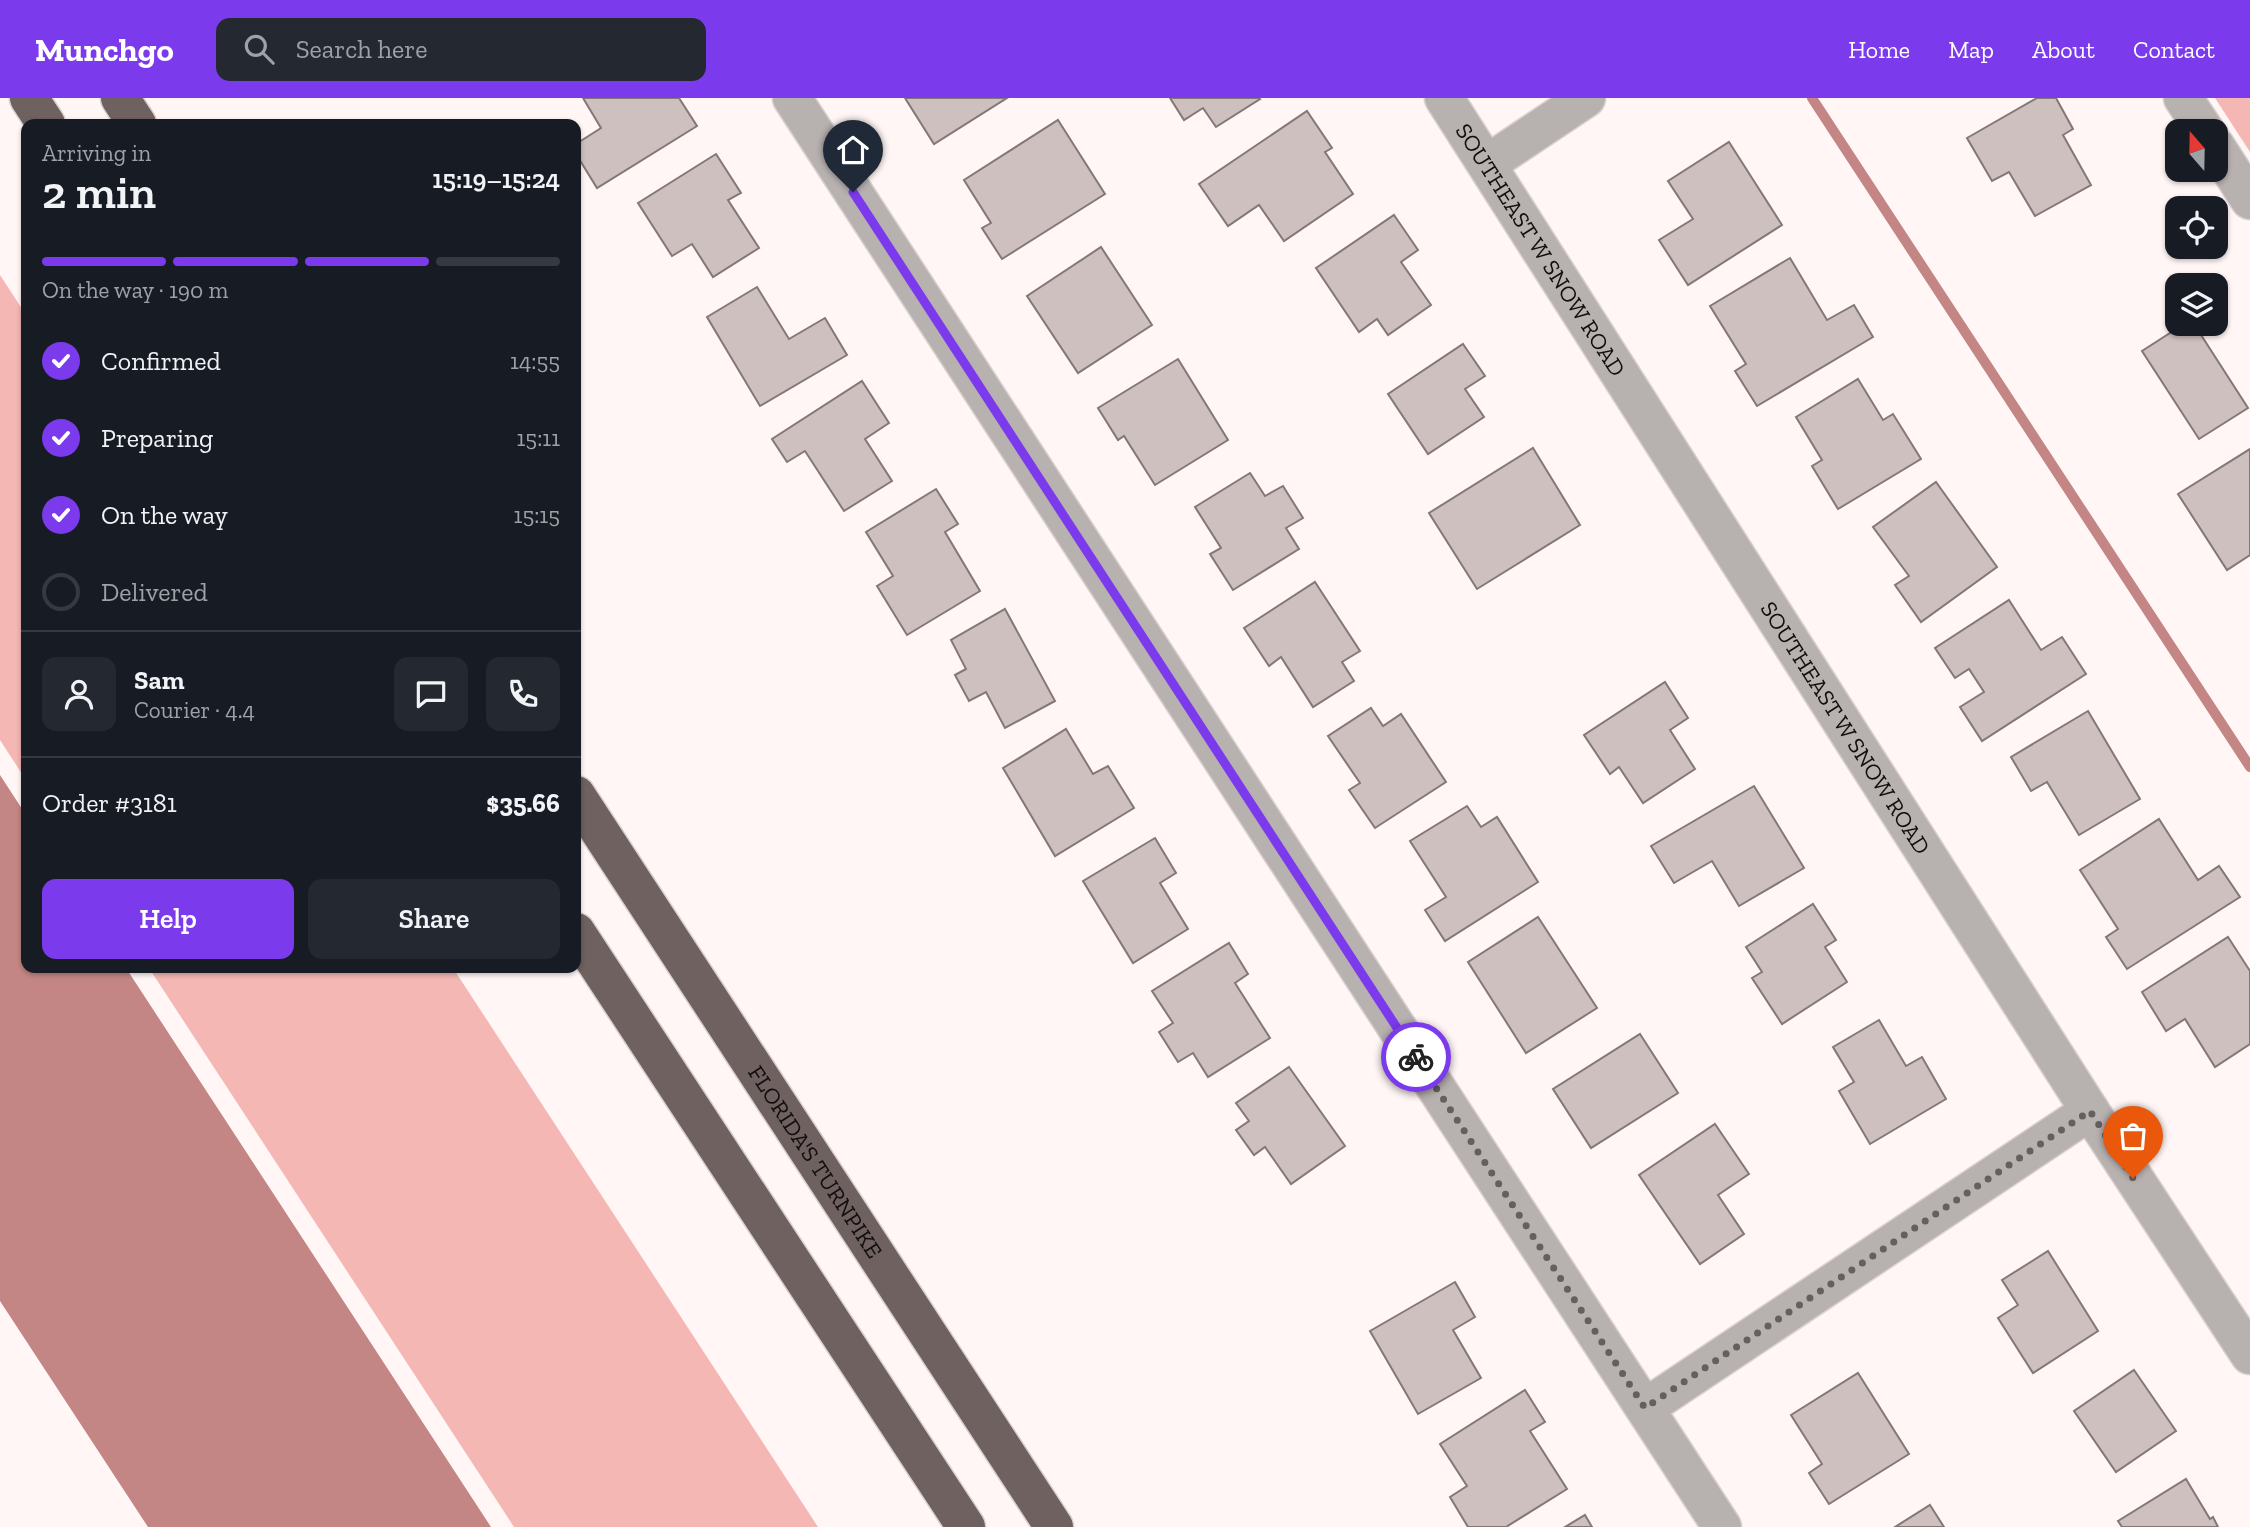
<!DOCTYPE html>
<html lang="en">
<head>
<meta charset="utf-8">
<style>
	:root { --surface:#171b24; --page:#242831; --text:#f1f3f6; --muted:#9ea1a6; --line:#363941; --accent:#7c3aed }
	body { margin:0; font-family:"Zilla Slab",serif; background:var(--page); color:var(--text); height:100vh; display:flex; flex-direction:column; font-size:26px; white-space:nowrap }
	* { box-sizing:border-box; margin:0 }
	p { font-size:23px; color:var(--muted) }
	.icon { flex:none; width:38px; height:38px; fill:none; stroke:currentColor; stroke-width:2; stroke-linecap:round; stroke-linejoin:round }
	.map { position:relative; flex:1; overflow:hidden }
	.side { position:absolute; left:21px; top:21px; width:560px; height:854px; display:flex; flex-direction:column; background:var(--surface); border-radius:14px; box-shadow:0 2px 5px #0004 }
	.side>* { flex:none }
	.needle { width:46px; rotate:340deg }
	.buttons { position:absolute; left:2165px; top:21px; display:grid; gap:14px }
	.buttons a { display:grid; place-items:center; width:63px; height:63px; border-radius:14px; background:var(--surface); box-shadow:0 2px 5px #0004; font-size:35px }
	.pin { position:absolute; display:grid; place-items:center; width:60px; height:60px; color:#fff; margin:-72px -30px; border-radius:50% 50% 50% 0; rotate:-45deg; box-shadow:0 0 7px #0007 }
	.pin .icon { rotate:45deg }
	.courier { position:absolute; display:grid; place-items:center; width:70px; height:70px; margin:-35px; border:5px solid #7c3aed; border-radius:50%; background:#fff; color:#222; box-shadow:0 2px 9px #0007 }
	.headline em { font-style:normal; font-weight:600 }
	.headline div { display:flex; flex-direction:column-reverse }
	.headline { display:flex; align-items:center; justify-content:space-between; height:119px; padding:0 21px }
	h1 { font-size:46px; font-weight:600; line-height:52px }
	.bar { display:grid; grid-template-columns:repeat(4,1fr); gap:10px 7px; align-content:center; height:84px; padding:0 21px }
	.bar i { height:9px; border-radius:5px; background:var(--line) }
	.bar .selected { background:var(--accent) }
	.bar p { grid-column:span 4 }
	.line { display:flex; align-items:center; gap:18px; padding:0 21px; border-top:2px solid var(--line) }
	.line div { flex:1 }
	.round { display:grid; place-items:center; flex:none; width:74px; height:74px; border-radius:14px; background:var(--page) }
	ol { padding:0 21px; list-style:none }
	li { display:flex; align-items:center; gap:21px; height:77px }
	li p { margin-inline-start:auto }
	li .icon { padding:7px; border-radius:50%; background:var(--accent); color:#fff; stroke-width:4 }
	li:last-child { color:var(--muted) }
	li i { width:38px; height:38px; border:4px solid var(--line); border-radius:50% }
	.action { display:flex; gap:14px; margin-top:auto; padding:14px 21px }
	.action a { flex:1; height:80px; border-radius:14px; background:var(--accent); color:#fff; font-size:28px; font-weight:600; line-height:80px; text-align:center }
	.action a+a { background:var(--page); color:var(--text) }
	header { display:flex; align-items:center; gap:42px; box-sizing:border-box; height:98px; padding:0 35px; background:var(--accent); color:#fff }
	header strong { font-size:33px }
	nav { display:flex; gap:38px; margin-inline-start:auto; font-size:24px }
	.search { width:490px; height:63px; background:var(--page); display:flex; align-items:center; gap:18px; box-sizing:border-box; padding:0 24px; border-radius:14px; color:var(--muted); font-size:26px }
	.map>svg:first-child { display:block }
</style>
</head>
<body>
<header>
<strong>Munchgo</strong>
<div class="search"><svg class="icon" aria-label="search" viewBox="0 0 24 24"><circle cx="10" cy="10" r="6"/><path d="M15 15l6 6"/></svg>Search here</div>
<nav><a>Home</a><a>Map</a><a>About</a><a>Contact</a></nav>
</header>
<div class="map">
<svg width="2250" height="1429" viewBox="0 0 2250 1429">
	<rect width="100%" height="100%" fill="#fff6f5"/>
	<g fill="#f5b7b4">
		<polygon points="2215,0 2250,0 2250,54"/>
		<polygon points="0,177 26,217 26,682 0,642"/>
		<polygon points="149,870 453,870 818,1429 514,1429"/>
	</g>
	<polygon fill="#c38684" points="0,677 26,717 26,870 126,870 491,1429 148,1429 0,1203"/>
	<g fill="none" stroke-linecap="round" stroke-linejoin="round">
		<polyline stroke="#c38684" stroke-width="10" points="1812,0 2250,669"/>
	</g>
	<g fill="#cec0bf" stroke="#847776" stroke-width="2">
		<polygon points="583,0 679,0 697,28 597,90 576,56 576,46 601,30"/>
		<polygon points="905,0 1007,0 934,46"/>
		<polygon points="1170,0 1259,0 1260,1 1216,29 1203,10 1184,22"/>
		<polygon points="2037,0 2056,0 2073,31 2063,37 2091,87 2035,118 2009,74 1992,83 1967,40"/>
		<polygon points="1307,13 1332,50 1325,54 1353,96 1284,143 1259,107 1228,128 1199,86"/>
		<polygon points="1058,22 1105,96 1002,161 982,130 991,125 964,82"/>
		<polygon points="1729,44 1782,127 1688,187 1659,142 1693,121 1668,83"/>
		<polygon points="716,56 741,95 728,102 759,150 713,179 692,146 672,158 638,105"/>
		<polygon points="1394,117 1418,152 1401,164 1431,207 1388,237 1377,221 1359,234 1316,170"/>
		<polygon points="1101,149 1152,227 1078,275 1027,198"/>
		<polygon points="1790,160 1827,222 1854,207 1873,239 1757,308 1735,273 1746,266 1710,208"/>
		<polygon points="757,189 789,241 825,220 847,257 760,308 707,219"/>
		<polygon points="2184,226 2194,226 2248,310 2199,341 2142,253"/>
		<polygon points="1463,246 1485,278 1465,291 1484,319 1428,356 1388,296"/>
		<polygon points="1178,261 1228,342 1155,387 1124,338 1118,342 1098,310"/>
		<polygon points="1858,281 1883,322 1893,316 1921,361 1838,411 1812,368 1822,362 1796,319"/>
		<polygon points="862,283 889,325 865,341 892,383 844,413 805,353 787,364 772,341"/>
		<polygon points="1533,350 1580,427 1477,491 1429,415"/>
		<polygon points="2250,351 2250,457 2227,472 2178,396"/>
		<polygon points="1250,375 1265,398 1283,388 1303,420 1286,430 1299,451 1233,492 1210,456 1221,450 1195,409"/>
		<polygon points="1936,384 1997,469 1921,524 1895,487 1909,478 1873,429"/>
		<polygon points="936,391 958,426 945,434 980,493 907,537 877,488 893,478 866,434"/>
		<polygon points="1315,484 1360,553 1342,564 1354,583 1313,609 1281,559 1269,568 1244,530"/>
		<polygon points="2009,502 2041,552 2062,539 2086,576 1982,643 1960,609 1984,594 1969,571 1955,580 1935,550"/>
		<polygon points="1005,511 1055,603 1005,630 986,594 969,603 955,577 966,571 951,542"/>
		<polygon points="1665,584 1688,620 1670,632 1695,671 1643,705 1619,669 1610,676 1584,637"/>
		<polygon points="1371,610 1383,628 1401,616 1446,684 1375,730 1349,692 1360,685 1328,638"/>
		<polygon points="2088,613 2140,701 2079,737 2047,684 2031,693 2011,659"/>
		<polygon points="1066,631 1093,676 1108,668 1134,710 1055,758 1003,670"/>
		<polygon points="1754,688 1804,770 1739,808 1712,763 1674,785 1651,748"/>
		<polygon points="1467,708 1481,729 1497,719 1538,784 1445,843 1425,812 1446,799 1410,743"/>
		<polygon points="2159,721 2198,782 2219,768 2240,799 2127,871 2106,839 2118,831 2080,772"/>
		<polygon points="1155,740 1176,775 1160,785 1188,831 1133,865 1083,783"/>
		<polygon points="1813,806 1836,842 1825,849 1847,884 1782,926 1752,880 1762,874 1746,849"/>
		<polygon points="1538,819 1597,910 1526,955 1468,864"/>
		<polygon points="2228,839 2250,873 2250,946 2215,969 2185,921 2166,933 2142,894"/>
		<polygon points="1229,845 1248,876 1235,885 1270,940 1208,979 1193,955 1178,964 1159,934 1173,925 1152,893"/>
		<polygon points="1879,922 1906,968 1922,959 1946,1001 1870,1046 1839,993 1854,984 1833,949"/>
		<polygon points="1640,936 1678,995 1591,1050 1553,991"/>
		<polygon points="1289,969 1345,1048 1291,1086 1265,1049 1254,1057 1236,1032 1249,1023 1236,1005"/>
		<polygon points="1715,1026 1749,1076 1718,1097 1744,1136 1700,1166 1639,1077"/>
		<polygon points="2048,1153 2098,1233 2033,1275 1998,1220 2018,1207 2002,1182"/>
		<polygon points="1455,1184 1475,1219 1453,1232 1481,1280 1418,1316 1370,1233"/>
		<polygon points="2134,1272 2176,1333 2116,1374 2074,1313"/>
		<polygon points="1858,1275 1909,1356 1829,1406 1809,1375 1822,1366 1791,1317"/>
		<polygon points="1525,1292 1545,1324 1530,1333 1567,1391 1506,1429 1468,1429 1450,1399 1467,1388 1440,1346"/>
		<polygon points="2186,1381 2210,1421 2213,1419 2218,1429 2122,1429 2118,1423"/>
		<polygon points="1930,1407 1944,1429 1895,1429"/>
		<polygon points="1585,1417 1592,1429 1565,1429"/>
	</g>
	<g fill="none" stroke-linecap="round" stroke-linejoin="round">
		<defs>
			<g id="minor">
				<polyline points="792,0 1722,1429"/>
				<path id="s1" d="M1444 0 2090 1013 2250 1257"/>
				<polyline points="2183,0 2205,33"/>
				<polyline points="2216,49 2250,102"/>
				<polyline points="1487,66 1586,0"/>
				<polyline points="1645,1310 2090,1013"/>
			</g>
			<g id="highway">
				<polyline points="29,0 46,26"/>
				<polyline points="120,0 137,26"/>
				<path id="s2" d="M576 697 1054 1429"/>
				<polyline points="576,834 966,1429"/>
			</g>
		</defs>
		<use href="#minor" stroke="#d9d1d0" stroke-width="41"/>
		<use href="#highway" stroke="#d9d1d0" stroke-width="41"/>
		<use href="#minor" stroke="#b7b1b0" stroke-width="38"/>
		<use href="#highway" stroke="#6e6160" stroke-width="38"/>
	</g>
	<g fill="none" stroke-linecap="round" stroke-linejoin="round">
		<polyline stroke="#665f5f" stroke-width="7" stroke-dasharray="0 12.6" points="1416,959 1645,1310 2090,1013 2133,1080"/>
		<polyline stroke="#7c3aed" stroke-width="9" points="853,94 1416,959"/>
	</g>
	<g text-anchor="middle" stroke-width="6" stroke-linejoin="round" paint-order="stroke">
		<g font-size="23" fill="#130e0e" stroke="#fff">
			<text dy="8" stroke="none"><textPath href="#s1" startOffset="180">SOUTHEAST W SNOW ROAD</textPath></text>
			<text dy="8" stroke="none"><textPath href="#s1" startOffset="747">SOUTHEAST W SNOW ROAD</textPath></text>
			<text dy="8" stroke="none"><textPath href="#s2" startOffset="438">FLORIDA'S TURNPIKE</textPath></text>
		</g>
	</g>
</svg>
<div class="buttons">
<a><svg class="needle" viewBox="-14 -14 28 28"><path d="M0-13l5 13h-10z" fill="#e53935"/><path d="M0 13l5-13h-10z" fill="#9ea1a6"/></svg></a>
<a><svg class="icon" aria-label="locate" viewBox="0 0 24 24"><circle cx="12" cy="12" r="6"/><path d="M12 2v4M12 18v4M2 12h4M18 12h4"/></svg></a>
<a><svg class="icon" aria-label="layers" viewBox="0 0 24 24"><path d="M12 4l9 5-9 5-9-5zM3 14l9 5 9-5"/></svg></a>
</div>
<div class="pin" style="left:2133px;top:1080px;background:#ea580c"><svg class="icon" aria-label="bag" viewBox="0 0 24 24"><path d="M5 8h14l-1 12H6zM9 8a3 3 0 0 1 6 0"/></svg></div>
<div class="pin" style="left:853px;top:94px;background:#1f2937"><svg class="icon" aria-label="home" viewBox="0 0 24 24"><path d="M3 11l9-7 9 7M6 9v11h12V9"/></svg></div>
<div class="courier" style="left:1416px;top:959px"><svg class="icon" aria-label="bike" viewBox="0 0 24 24"><circle cx="6" cy="16" r="4"/><circle cx="18" cy="16" r="4"/><path d="M6 16l4-8h5l3 8M10 8l3 8H6M13 5h3"/></svg></div>
<section class="side">
<div class="headline"><div><h1>2 min</h1><p>Arriving in</p></div><em>15:19–15:24</em></div>
<div class="bar"><i class="selected"></i><i class="selected"></i><i class="selected"></i><i></i><p>On the way · 190 m</p></div>
<ol>
<li><svg class="icon" aria-label="check" viewBox="0 0 24 24"><path d="M5 12l5 5 9-10"/></svg>Confirmed<p>14:55</p></li>
<li><svg class="icon" aria-label="check" viewBox="0 0 24 24"><path d="M5 12l5 5 9-10"/></svg>Preparing<p>15:11</p></li>
<li><svg class="icon" aria-label="check" viewBox="0 0 24 24"><path d="M5 12l5 5 9-10"/></svg>On the way<p>15:15</p></li>
<li><i></i>Delivered</li>
</ol>
<div class="line" style="height:126px"><a class="round"><svg class="icon" aria-label="person" viewBox="0 0 24 24"><circle cx="12" cy="8" r="4"/><path d="M4 21q1-7 8-7t8 7"/></svg></a><div><b>Sam</b><p>Courier · 4.4</p></div><a class="round"><svg class="icon" aria-label="chat" viewBox="0 0 24 24"><path d="M4 5h16v11H9l-5 4z"/></svg></a><a class="round"><svg class="icon" aria-label="phone" viewBox="0 0 24 24"><path d="M5 4h4l2 5-3 2q2 4 5 5l2-3 5 2v4C11 20 4 13 5 4z"/></svg></a></div>
<div class="line" style="height:91px"><div>Order #3181</div><b>$35.66</b></div>
<div class="action"><a>Help</a><a>Share</a></div>
</section>
</div>
</body>
</html>
